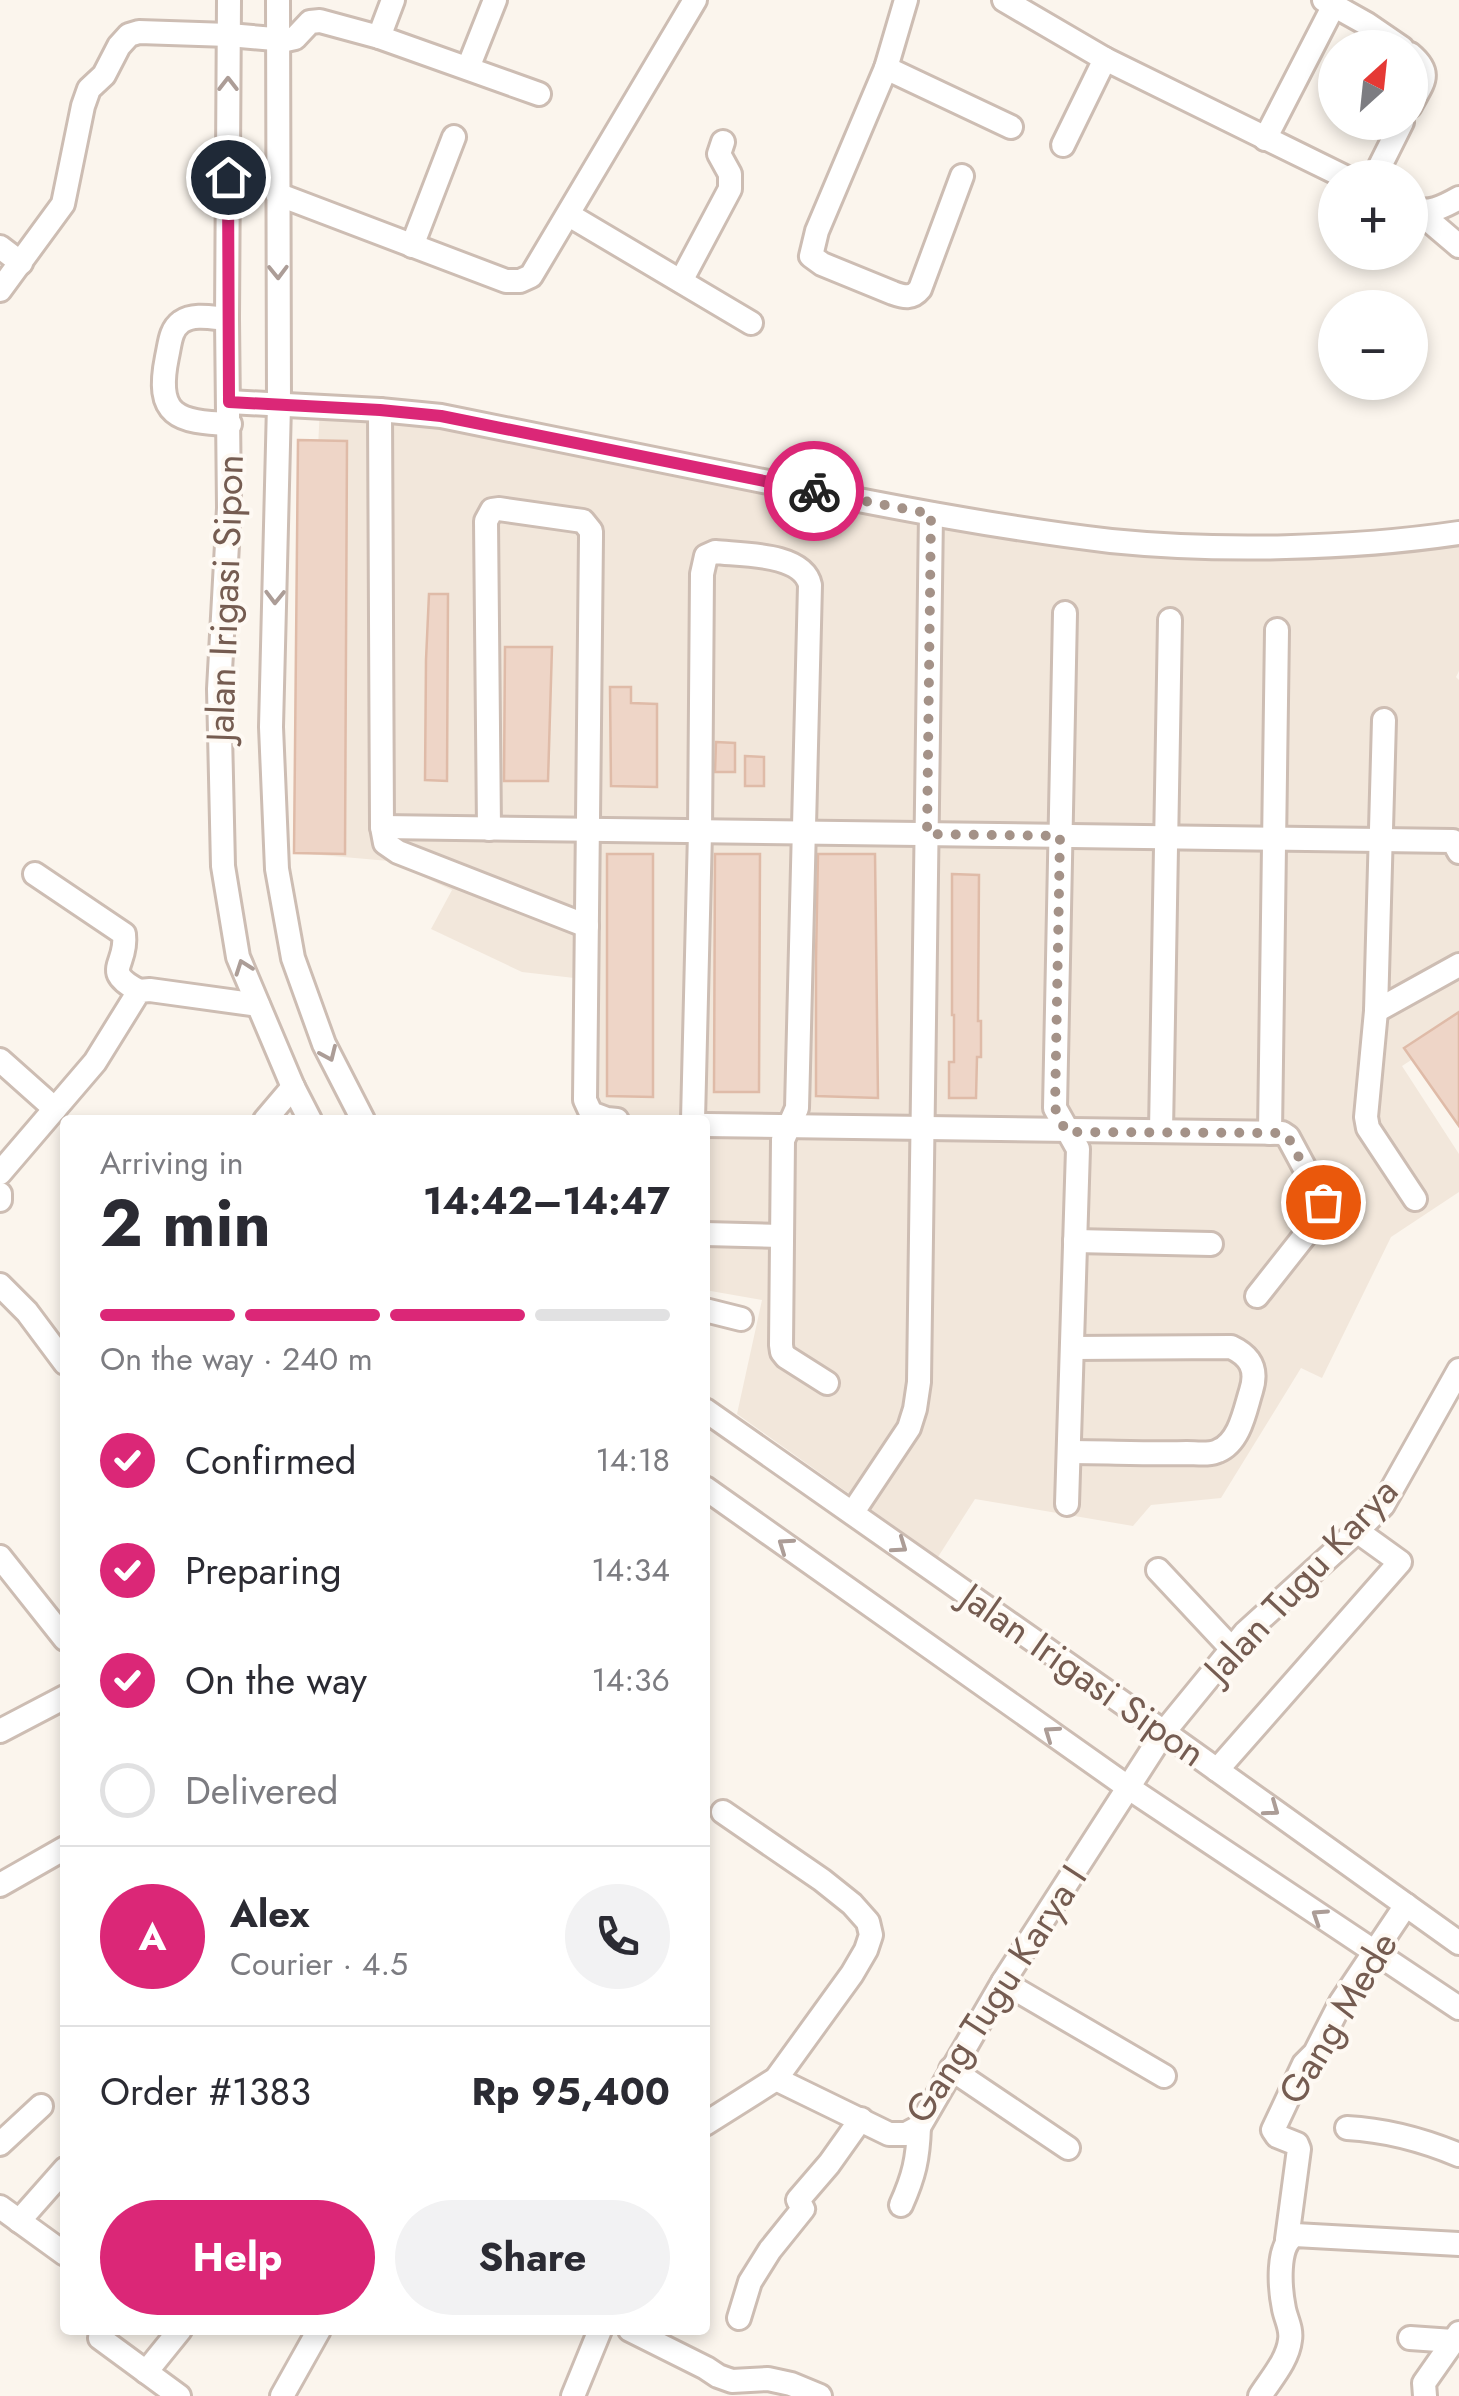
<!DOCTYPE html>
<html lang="en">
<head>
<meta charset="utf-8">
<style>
	:root { --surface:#fff; --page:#f2f2f3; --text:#2b2b33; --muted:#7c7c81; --line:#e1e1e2; --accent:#db2777 }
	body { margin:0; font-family:Jost,sans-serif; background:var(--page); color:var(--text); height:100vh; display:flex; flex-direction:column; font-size:38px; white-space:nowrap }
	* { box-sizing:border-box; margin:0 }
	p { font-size:32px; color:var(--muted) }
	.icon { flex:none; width:55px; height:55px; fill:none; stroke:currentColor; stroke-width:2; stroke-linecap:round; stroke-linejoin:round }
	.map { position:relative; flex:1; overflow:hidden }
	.details { position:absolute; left:60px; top:1115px; width:650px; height:1220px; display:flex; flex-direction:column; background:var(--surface); border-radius:10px; box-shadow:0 5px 15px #0003 }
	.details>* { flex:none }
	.needle { width:65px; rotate:27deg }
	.controls { position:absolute; left:1318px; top:30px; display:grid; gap:20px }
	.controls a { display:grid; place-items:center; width:110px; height:110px; border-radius:50%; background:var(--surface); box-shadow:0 5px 15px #0003; font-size:50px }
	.pin { position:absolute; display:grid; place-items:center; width:85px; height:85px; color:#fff; margin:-42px; border:5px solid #fff; border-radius:50%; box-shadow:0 2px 10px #0007 }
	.courier { position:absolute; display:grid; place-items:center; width:100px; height:100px; margin:-50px; border:8px solid #db2777; border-radius:50%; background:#fff; color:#222; box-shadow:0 2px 12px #0007 }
	.summary em { font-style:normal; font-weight:700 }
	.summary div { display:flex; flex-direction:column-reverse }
	.summary { display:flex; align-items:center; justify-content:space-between; height:170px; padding:0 40px }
	h1 { font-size:65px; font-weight:700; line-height:75px }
	.bar { display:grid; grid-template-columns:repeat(4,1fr); gap:15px 10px; align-content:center; height:120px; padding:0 40px }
	.bar i { height:12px; border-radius:8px; background:var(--line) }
	.bar .on { background:var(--accent) }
	.bar p { grid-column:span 4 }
	.line { display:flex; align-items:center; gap:25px; padding:0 40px; border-top:2px solid var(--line) }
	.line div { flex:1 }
	.round { display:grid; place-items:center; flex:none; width:105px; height:105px; border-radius:52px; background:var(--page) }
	ol { padding:0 40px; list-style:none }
	li { display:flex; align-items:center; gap:30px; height:110px }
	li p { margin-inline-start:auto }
	li .icon { padding:10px; border-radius:50%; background:var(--accent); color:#fff; stroke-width:4 }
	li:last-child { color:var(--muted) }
	li i { width:55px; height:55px; border:5px solid var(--line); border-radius:50% }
	.button { display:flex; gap:20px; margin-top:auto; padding:20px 40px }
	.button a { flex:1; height:115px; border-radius:60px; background:var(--accent); color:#fff; font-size:40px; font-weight:700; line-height:115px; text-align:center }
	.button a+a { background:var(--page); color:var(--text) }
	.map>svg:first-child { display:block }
</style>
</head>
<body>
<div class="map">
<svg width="1459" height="2396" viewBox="0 0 1459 2396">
	<rect width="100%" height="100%" fill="#fbf5ed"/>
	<polygon fill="#f2e7db" points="320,407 422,419 1119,547 1459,543 1459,671 1456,677 1459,680 1459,1029 1402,1066 1459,1154 1459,1192 1391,1237 1322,1378 1301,1368 1221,1498 1151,1505 1133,1526 975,1499 938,1557 737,1414 762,1300 705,1290 705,1120 583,1120 583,979 522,972 431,929 452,890 389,861 298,853"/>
	<g fill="#eed5c7" stroke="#dfbba8" stroke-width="2.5">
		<polygon points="298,440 347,441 345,854 294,853"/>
		<polygon points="429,594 448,594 447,781 425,780 426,660"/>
		<polygon points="505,647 552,647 548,781 504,781"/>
		<polygon points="610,687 631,687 631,703 657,704 657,787 611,786"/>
		<polygon points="716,742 735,743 735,772 715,772"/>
		<polygon points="745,756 764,757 764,786 745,786"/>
		<polygon points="607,854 653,854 653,1097 607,1096"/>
		<polygon points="715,854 760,854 759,1092 714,1092"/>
		<polygon points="818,854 875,854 878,1098 816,1096 816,959"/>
		<polygon points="952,874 979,875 978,1021 981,1021 981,1057 977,1057 976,1098 949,1098 949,1062 954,1062 954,1015 952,1015"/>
		<polygon points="1459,1012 1459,1126 1404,1048"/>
	</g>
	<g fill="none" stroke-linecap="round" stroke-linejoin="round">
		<defs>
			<g id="minor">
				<polyline points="229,0 227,319 229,508 219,689 223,866 238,957 293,1087 310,1120"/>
				<polyline points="278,0 279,405 271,727 277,869 293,958 324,1044 363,1120"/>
				<path d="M906 0 886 68 817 231 811 256 822 264 893 293C904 297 912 299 920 289L962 176"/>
				<polyline points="1004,0 1105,59 1347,178"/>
				<polyline points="1324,0 1367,24 1402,48"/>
				<polyline points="379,37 393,0"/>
				<path d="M1410 54C1434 74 1422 83 1410 106"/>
				<polyline points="468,68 495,0"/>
				<polyline points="886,68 1011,127"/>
				<polyline points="1265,139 1334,5"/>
				<polyline points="1063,145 1105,59"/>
				<polyline points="1374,178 1402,122"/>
				<polyline points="277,194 506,281 520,281 531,276 695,0"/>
				<path d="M1410 208C1428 215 1443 207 1459 198"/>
				<polyline points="1419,212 1459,246"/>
				<polyline points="569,215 751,323"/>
				<polyline points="412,246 454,137"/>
				<polyline points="0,247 21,263"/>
				<polyline points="681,281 730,189 730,174 719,154 723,142"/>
				<polyline points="0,290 63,204 83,106 89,89 104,75 119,46 129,35 139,32 229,35 286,40 295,38 310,22 320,21 379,37 539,94"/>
				<path d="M227 319C213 318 194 313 181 322 170 330 170 344 167 357 155 416 177 422 230 424"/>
				<path d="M229 402 380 410 441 416C555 439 669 462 783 485 892 507 1001 528 1111 541 1220 552 1351 549 1459 533"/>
				<polyline points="380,410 382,827 385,843 398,852 587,926"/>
				<polyline points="1065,613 1055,1108 1078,1149 1067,1504"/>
				<polyline points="1384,720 1376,1011 1366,1117 1368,1128 1415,1199"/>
				<polyline points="382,827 1453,841 1459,852"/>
				<polyline points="489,829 486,521 492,510 499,509 583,521 591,531 591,537 585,1100 591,1113 607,1119 617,1120"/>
				<path d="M35 874 124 934C128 966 100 970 139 991"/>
				<polyline points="1376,1011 1459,965"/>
				<polyline points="0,1060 55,1109"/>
				<polyline points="265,1120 293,1087"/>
				<path d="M693 1120 700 832 702 574 706 556 715 552C742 555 803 553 810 585L797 1108 783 1140 781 1345 782 1352 786 1357 827 1383"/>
				<polyline points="705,1125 1282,1133 1288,1137 1323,1202 1321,1215 1257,1296"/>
				<polyline points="1161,1131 1170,620"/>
				<polyline points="1270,1133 1277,630"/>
				<polyline points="0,1173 95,1062 139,991 150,990 258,1005"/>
				<polyline points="0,1194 0,1200"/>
				<polyline points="705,1234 781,1236"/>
				<polyline points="1075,1241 1211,1244"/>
				<polyline points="0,1285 27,1312 65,1363"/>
				<polyline points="705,1310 741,1319"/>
				<polyline points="705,1410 1164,1732 1459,1943"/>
				<path d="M1069 1452C1108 1452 1148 1454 1187 1453 1196 1453 1210 1455 1218 1451 1240 1442 1245 1410 1251 1391 1258 1369 1250 1356 1231 1347L1072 1348"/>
				<polyline points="705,1488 1129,1788 1459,2008"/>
				<polyline points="853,1512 909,1428 915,1409 919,1382 931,514"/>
				<polyline points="0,1557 65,1639"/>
				<polyline points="1158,1570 1231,1648"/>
				<polyline points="0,1731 65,1697"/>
				<polyline points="1217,1770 1400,1562 1357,1531"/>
				<polyline points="0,1885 65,1848"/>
				<polyline points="1003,1982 1164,2076"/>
				<polyline points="951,2069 1068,2148"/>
				<polyline points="776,2079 889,2134 906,2134 919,2127 1003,1982 1164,1732 1245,1633 1353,1535 1383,1505 1459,1370"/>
				<polyline points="705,2124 776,2079 852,1974 866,1950 871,1935 868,1922 852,1904 822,1880 723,1812"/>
				<path d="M1347 2128C1385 2130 1423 2140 1459 2155"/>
				<polyline points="0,2144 41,2106"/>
				<path d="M901 2205C914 2176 918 2159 919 2127"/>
				<polyline points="0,2207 65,2254"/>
				<polyline points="19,2221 65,2169"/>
				<polyline points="1287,2239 1299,2149 1297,2144 1277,2136 1273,2130 1304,2064 1315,2053 1341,2002 1406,1905"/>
				<polyline points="739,2318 750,2282 770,2250 803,2209 798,2200 829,2164 861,2119"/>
				<polyline points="630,2330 706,2368 718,2376 732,2381 768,2379 791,2384 820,2396"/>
				<polyline points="100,2338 179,2396"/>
				<polyline points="1410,2338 1453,2341"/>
				<polyline points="146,2372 180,2330"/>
				<polyline points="282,2396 319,2330"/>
				<polyline points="573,2396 600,2330"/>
				<path d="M1260 2396C1270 2380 1288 2360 1290 2340 1292 2329 1286 2319 1284 2309 1280 2289 1276 2245 1295 2235L1459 2244"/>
				<polyline points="1425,2396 1424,2383 1459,2333"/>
			</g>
		</defs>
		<use href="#minor" stroke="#cdbdb3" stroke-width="28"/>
		<use href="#minor" stroke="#fff" stroke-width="22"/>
	</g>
	<defs><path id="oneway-chevron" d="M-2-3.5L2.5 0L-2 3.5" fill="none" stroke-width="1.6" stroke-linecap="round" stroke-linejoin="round" transform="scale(2.5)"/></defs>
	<g stroke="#ac9d97">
		<use href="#oneway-chevron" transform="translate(228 84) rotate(-90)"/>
		<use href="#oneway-chevron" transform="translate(278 272) rotate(89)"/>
		<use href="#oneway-chevron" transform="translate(275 597) rotate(91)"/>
		<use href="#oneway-chevron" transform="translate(243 967) rotate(-110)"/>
		<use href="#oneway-chevron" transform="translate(329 1054) rotate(66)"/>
		<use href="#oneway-chevron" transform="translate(785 1545) rotate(-145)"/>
		<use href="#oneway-chevron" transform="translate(900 1546) rotate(35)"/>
		<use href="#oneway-chevron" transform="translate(1051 1733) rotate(-145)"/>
		<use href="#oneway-chevron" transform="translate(1272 1809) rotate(36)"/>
		<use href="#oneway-chevron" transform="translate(1319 1916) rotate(-147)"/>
	</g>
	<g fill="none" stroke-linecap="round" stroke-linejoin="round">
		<polyline stroke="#a49288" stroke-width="10" stroke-dasharray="0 18" points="814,491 931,514 927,834 1060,836 1055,1108 1066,1132 1282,1133 1288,1137 1323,1202"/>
		<polyline stroke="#db2777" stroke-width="12" points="228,177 229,402 380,410 441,416 814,491"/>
	</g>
	<g text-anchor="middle" stroke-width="8" stroke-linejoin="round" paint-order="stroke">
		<g font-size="38" fill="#755c51" stroke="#fef9f3">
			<text transform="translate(225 598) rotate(-88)" y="13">Jalan Irigasi Sipon</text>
			<text transform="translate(1301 1580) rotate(-47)" y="13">Jalan Tugu Karya</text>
			<text transform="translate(1083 1675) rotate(35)" y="13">Jalan Irigasi Sipon</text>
			<text transform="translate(996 1994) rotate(-57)" y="13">Gang Tugu Karya I</text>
			<text transform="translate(1338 2018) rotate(-59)" y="13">Gang Mede</text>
		</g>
	</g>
</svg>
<div class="controls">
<a><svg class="needle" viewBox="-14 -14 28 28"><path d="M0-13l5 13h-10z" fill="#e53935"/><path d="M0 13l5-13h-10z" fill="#7c7c81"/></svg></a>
<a>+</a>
<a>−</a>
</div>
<div class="pin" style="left:1323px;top:1202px;background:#ea580c"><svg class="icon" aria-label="bag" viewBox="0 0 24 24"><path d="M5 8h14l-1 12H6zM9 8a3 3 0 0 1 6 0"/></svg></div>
<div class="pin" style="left:228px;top:177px;background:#1f2937"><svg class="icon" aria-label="home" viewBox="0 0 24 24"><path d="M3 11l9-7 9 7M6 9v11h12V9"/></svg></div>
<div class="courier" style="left:814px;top:491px"><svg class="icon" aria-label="bike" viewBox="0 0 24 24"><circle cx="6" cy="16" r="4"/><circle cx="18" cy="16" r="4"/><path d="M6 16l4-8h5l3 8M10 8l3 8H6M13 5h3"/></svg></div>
<section class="details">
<div class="summary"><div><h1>2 min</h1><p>Arriving in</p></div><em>14:42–14:47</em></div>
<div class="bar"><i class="on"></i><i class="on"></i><i class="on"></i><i></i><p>On the way · 240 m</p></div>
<ol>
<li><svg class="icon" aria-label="check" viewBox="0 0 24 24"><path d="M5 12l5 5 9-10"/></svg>Confirmed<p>14:18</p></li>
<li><svg class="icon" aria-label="check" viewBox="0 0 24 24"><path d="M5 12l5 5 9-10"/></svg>Preparing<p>14:34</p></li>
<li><svg class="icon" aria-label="check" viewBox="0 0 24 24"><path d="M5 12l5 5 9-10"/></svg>On the way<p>14:36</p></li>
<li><i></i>Delivered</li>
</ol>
<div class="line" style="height:180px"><b class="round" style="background:var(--accent);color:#fff">A</b><div><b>Alex</b><p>Courier · 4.5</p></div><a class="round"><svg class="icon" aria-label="phone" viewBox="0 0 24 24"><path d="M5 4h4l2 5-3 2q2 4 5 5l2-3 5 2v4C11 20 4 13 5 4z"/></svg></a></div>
<div class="line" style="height:130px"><div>Order #1383</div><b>Rp 95,400</b></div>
<div class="button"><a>Help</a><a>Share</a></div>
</section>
</div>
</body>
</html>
